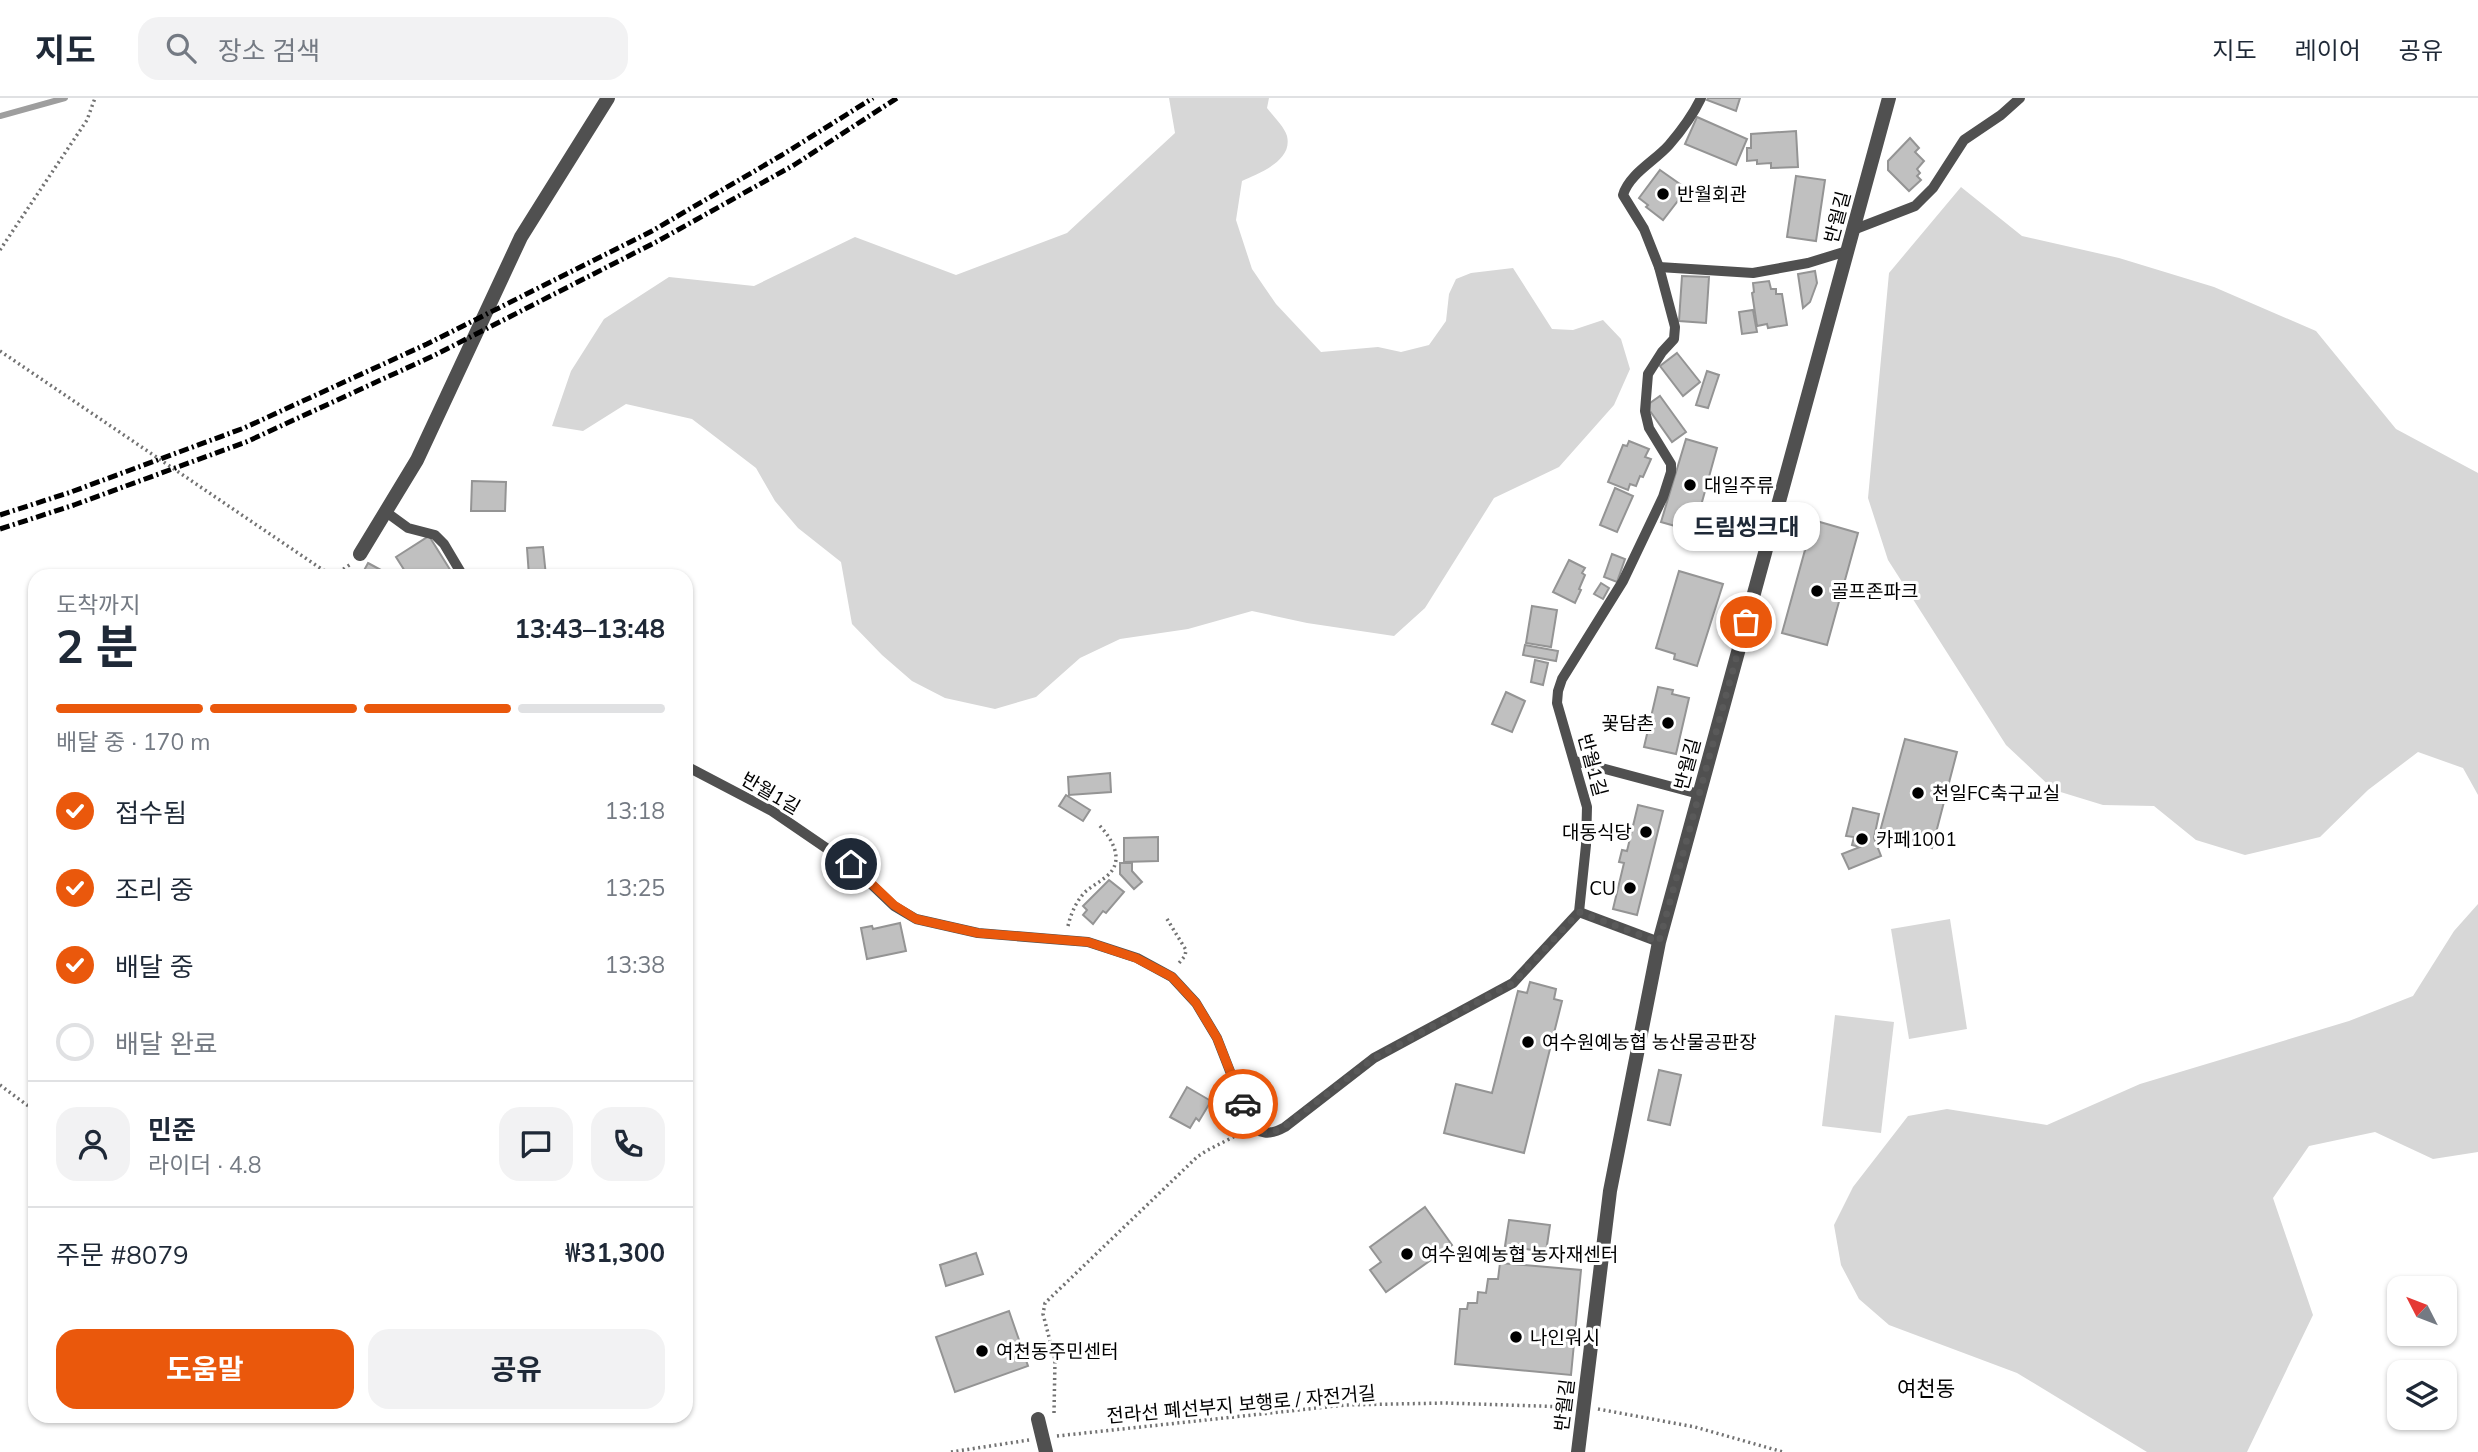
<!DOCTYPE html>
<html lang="ko">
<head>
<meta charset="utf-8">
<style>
	:root { --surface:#fff; --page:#f2f2f3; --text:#1f2937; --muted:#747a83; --line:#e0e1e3; --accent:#ea580c }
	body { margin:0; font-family:Mulish,"Noto Sans KR",sans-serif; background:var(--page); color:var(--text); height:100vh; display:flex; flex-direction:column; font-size:26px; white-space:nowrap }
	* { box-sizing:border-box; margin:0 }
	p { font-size:23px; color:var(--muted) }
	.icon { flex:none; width:38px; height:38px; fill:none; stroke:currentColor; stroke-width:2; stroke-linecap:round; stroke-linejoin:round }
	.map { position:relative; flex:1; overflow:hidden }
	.panel { position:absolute; left:28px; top:471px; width:665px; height:854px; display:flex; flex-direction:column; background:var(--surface); border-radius:21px; box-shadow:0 2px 5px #0004 }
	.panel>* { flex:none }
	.needle { width:46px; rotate:312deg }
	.fabs { position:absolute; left:2387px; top:1178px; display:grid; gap:14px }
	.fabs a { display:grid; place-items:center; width:70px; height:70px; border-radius:14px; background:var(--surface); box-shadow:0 2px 5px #0004; font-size:35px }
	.pin { position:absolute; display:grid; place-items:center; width:60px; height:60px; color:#fff; margin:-30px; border:4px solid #fff; border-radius:50%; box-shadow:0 2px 7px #0007 }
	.courier { position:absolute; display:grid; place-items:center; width:70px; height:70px; margin:-35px; border:5px solid #ea580c; border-radius:50%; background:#fff; color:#222; box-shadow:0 2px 9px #0007 }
	.bubble { position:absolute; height:49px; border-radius:21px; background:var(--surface); box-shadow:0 2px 5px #0004; font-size:23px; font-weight:700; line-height:49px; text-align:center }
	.summary em { font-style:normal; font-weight:700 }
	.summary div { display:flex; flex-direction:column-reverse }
	.summary { display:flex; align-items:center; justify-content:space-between; height:119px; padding:0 28px }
	h1 { font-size:46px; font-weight:700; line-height:52px }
	.bar { display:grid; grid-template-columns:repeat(4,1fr); gap:10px 7px; align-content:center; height:84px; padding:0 28px }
	.bar i { height:9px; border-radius:5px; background:var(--line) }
	.bar .current { background:var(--accent) }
	.bar p { grid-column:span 4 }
	.line { display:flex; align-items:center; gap:18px; padding:0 28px; border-top:2px solid var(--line) }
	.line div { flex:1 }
	.round { display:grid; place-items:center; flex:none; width:74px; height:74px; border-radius:21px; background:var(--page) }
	ol { padding:0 28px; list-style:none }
	li { display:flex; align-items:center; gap:21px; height:77px }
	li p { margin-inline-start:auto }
	li .icon { padding:7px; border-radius:50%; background:var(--accent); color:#fff; stroke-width:4 }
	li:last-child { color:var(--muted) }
	li i { width:38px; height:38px; border:4px solid var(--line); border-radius:50% }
	.button { display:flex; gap:14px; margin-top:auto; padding:14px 28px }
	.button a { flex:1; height:80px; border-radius:21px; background:var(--accent); color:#fff; font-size:28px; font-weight:700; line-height:80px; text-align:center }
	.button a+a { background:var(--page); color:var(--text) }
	header { display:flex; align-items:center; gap:42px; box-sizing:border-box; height:98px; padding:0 35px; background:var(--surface); border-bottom:2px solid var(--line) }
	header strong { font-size:33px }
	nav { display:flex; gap:38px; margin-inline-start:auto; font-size:24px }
	.search { width:490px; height:63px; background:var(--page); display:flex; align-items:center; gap:18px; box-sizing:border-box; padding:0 24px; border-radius:21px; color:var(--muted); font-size:26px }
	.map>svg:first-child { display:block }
</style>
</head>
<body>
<header>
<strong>지도</strong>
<div class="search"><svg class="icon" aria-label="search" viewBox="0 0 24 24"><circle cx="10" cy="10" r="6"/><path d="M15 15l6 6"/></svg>장소 검색</div>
<nav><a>지도</a><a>레이어</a><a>공유</a></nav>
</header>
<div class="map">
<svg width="2478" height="1354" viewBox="0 0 2478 1354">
	<rect width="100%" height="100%" fill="#fff"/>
	<g fill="#d7d7d7">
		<path d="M1169 0H1269L1267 10C1273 18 1284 28 1287 38 1293 63 1259 75 1242 83L1236 122 1252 171 1276 206 1321 254 1378 249 1401 254 1429 247 1446 223 1449 196 1456 181 1471 175 1513 170 1552 231 1573 232 1603 222 1621 241 1630 271 1614 307 1559 369 1494 400 1425 510 1394 538 1307 525 1252 513 1188 531 1120 541 1080 560 1036 599 995 611 945 600 912 583 882 557 852 526 841 464 798 430 775 403 756 370 692 321 626 306 583 333 552 328 571 273 604 221 669 179 754 188 855 139 956 177 1067 135 1175 35Z"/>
		<polygon points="1961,89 2022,138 2119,160 2214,189 2316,233 2396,331 2478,375 2478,697 2463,670 2418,654 2368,692 2320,739 2245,757 2196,742 2154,708 2103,707 2054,692 2006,647 1888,462 1868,400 1889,175"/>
		<polygon points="2478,806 2478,1054 2433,1061 2375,1034 2309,1048 2273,1100 2313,1217 2247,1354 2147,1354 2017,1275 1889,1227 1859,1201 1841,1167 1834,1127 1853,1089 1908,1018 1947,1011 2047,1027 2140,986 2349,923 2413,898 2454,833"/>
		<polygon points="1950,821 1967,931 1909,941 1891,831"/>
		<polygon points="1835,917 1894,924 1881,1035 1822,1028"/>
	</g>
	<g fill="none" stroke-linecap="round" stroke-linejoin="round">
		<polyline stroke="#9e9e9e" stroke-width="6" points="0,18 65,0"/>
	</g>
	<g fill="#c0c0c0" stroke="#949494" stroke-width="2">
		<polygon points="1708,0 1740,0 1736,13 1707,2"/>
		<polygon points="1697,19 1747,41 1736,67 1685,46"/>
		<polygon points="1796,33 1798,69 1771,70 1771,65 1757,66 1757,62 1747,63 1747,50 1751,50 1751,36"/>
		<polygon points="1910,40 1919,50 1915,54 1924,63 1917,71 1920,75 1917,78 1921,82 1909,93 1888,72 1888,63"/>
		<polygon points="1660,72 1687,91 1663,122 1646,109 1648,107 1639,100"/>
		<polygon points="1796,78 1825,82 1816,143 1787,139"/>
		<polygon points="1815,173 1817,185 1810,204 1803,210 1798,176"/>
		<polygon points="1682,178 1709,179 1706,225 1679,223"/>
		<polygon points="1769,183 1771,191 1776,191 1776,196 1782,196 1787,227 1768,230 1767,226 1757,228 1752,195 1754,194 1753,185"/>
		<polygon points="1753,212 1757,234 1742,236 1739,214"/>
		<polygon points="1677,255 1700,284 1683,298 1660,268"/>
		<polygon points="1707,273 1719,277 1708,310 1696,307"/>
		<polygon points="1660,298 1686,334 1672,344 1650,313 1650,305"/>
		<polygon points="1686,341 1717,350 1697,422 1692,421 1689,432 1661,424"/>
		<polygon points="1629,343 1649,351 1645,359 1651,361 1643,379 1640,378 1636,388 1630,386 1628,392 1608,384 1623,347 1627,348"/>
		<polygon points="472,383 506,384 505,413 471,413"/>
		<polygon points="1615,390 1633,398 1617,434 1600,427"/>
		<polygon points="1813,422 1858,435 1827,547 1782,535 1805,452 1797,449 1799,439 1807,441"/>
		<polygon points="429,438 454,478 408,478 396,459"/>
		<polygon points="543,449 546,478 529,478 527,450"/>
		<polygon points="1612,456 1625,461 1617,484 1604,479"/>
		<polygon points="1569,462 1585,470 1582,475 1585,477 1579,491 1581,492 1575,505 1553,494"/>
		<polygon points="368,465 392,478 361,478"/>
		<polygon points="1679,473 1723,486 1697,568 1674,561 1675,556 1656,550"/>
		<polygon points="1601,485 1609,490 1603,501 1594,496"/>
		<polygon points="1532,508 1557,512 1551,549 1526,545"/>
		<polygon points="1525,547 1558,553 1556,563 1523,557"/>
		<polygon points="1535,562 1548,565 1543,587 1531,584"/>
		<polygon points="1658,589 1673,592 1672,596 1689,600 1676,656 1644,649"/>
		<polygon points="1506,594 1525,603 1512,634 1492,626"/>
		<polygon points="1905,641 1957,654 1932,750 1879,737"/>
		<polygon points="1110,675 1111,694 1069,697 1068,679"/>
		<polygon points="1066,697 1090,712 1083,723 1059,708"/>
		<polygon points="1638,707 1663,713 1637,817 1613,811 1624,765 1619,764 1622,752 1627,753"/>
		<polygon points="1853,710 1879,716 1874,740 1881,758 1849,771 1842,756 1860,749 1852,747 1854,739 1846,738"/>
		<polygon points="1158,739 1158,763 1124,764 1124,740"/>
		<polygon points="1120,765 1132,765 1132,773 1142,784 1134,791 1120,776"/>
		<polygon points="1109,782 1124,794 1106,815 1103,813 1093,826 1083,817 1087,812 1083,808"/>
		<polygon points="900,825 906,853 867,861 861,830 872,828 873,831"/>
		<polygon points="1530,884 1556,891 1554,901 1562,903 1524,1055 1444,1035 1456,986 1492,995 1518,893 1527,895"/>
		<polygon points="1659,972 1681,977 1670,1027 1648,1022"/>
		<polygon points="1187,989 1211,1003 1199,1023 1196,1020 1190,1030 1170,1019"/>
		<polygon points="1425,1109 1452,1147 1386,1194 1370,1172 1381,1164 1370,1149"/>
		<polygon points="1509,1122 1550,1127 1546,1154 1505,1148"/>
		<polygon points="976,1155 983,1176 946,1188 940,1167"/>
		<polygon points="1500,1165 1581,1172 1571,1277 1455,1266 1460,1211 1467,1211 1468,1205 1477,1205 1478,1194 1486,1195 1488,1181 1498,1181"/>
		<polygon points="1009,1213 1028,1268 955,1294 936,1239"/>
	</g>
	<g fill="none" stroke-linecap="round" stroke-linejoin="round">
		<g stroke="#727272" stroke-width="3.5" stroke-dasharray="2 3.5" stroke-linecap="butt">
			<polyline points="0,152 87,22 95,0"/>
			<polyline points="0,253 323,472 336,476 351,466"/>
			<polyline points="1167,821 1186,852 1185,858 1179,865"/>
			<path d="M1068 828C1071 815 1076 804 1085 794 1092 788 1100 784 1107 778 1126 762 1111 739 1098 726"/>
			<polyline points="0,987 35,1013"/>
			<polyline points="1598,1311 1695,1329 1783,1354"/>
			<polyline points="1054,1315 1055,1262 1043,1216 1045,1205 1197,1059 1206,1053 1241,1035"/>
			<polyline points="1057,1338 1345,1307 1445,1305 1569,1309"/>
			<polyline points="951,1354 1029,1342"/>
		</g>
		<g stroke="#505050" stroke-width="10">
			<polyline points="1853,132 1915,108 1933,90 1964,42 2001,17 2020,0"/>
			<polyline points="1659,169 1753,175 1808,165 1847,153"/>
			<polyline points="386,414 408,430 435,437 444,446 463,478"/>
			<polyline points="1575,663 1699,696"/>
			<path d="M686 668 772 713 851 767 894 808 916 821 978 835 1088 844 1137 860 1172 879 1196 905 1217 940 1249 1022C1257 1038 1271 1037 1285 1029L1374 960 1513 885 1579 814 1586 747 1587 709 1557 605 1558 593 1562 581 1623 483 1663 399 1671 374V366L1649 330 1645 313 1648 276 1662 254 1674 241 1675 229 1659 169 1644 131 1623 97C1629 76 1655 63 1669 47 1681 33 1693 17 1701 0"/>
			<polyline points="1579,814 1659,844"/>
		</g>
		<g stroke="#505050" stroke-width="14">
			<polyline points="360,456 417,362 521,139 608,0"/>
			<polyline points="1038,1321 1046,1354"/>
		</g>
		<polyline stroke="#505050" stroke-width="14" points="1578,1354 1610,1093 1659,844 1889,0"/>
		<g stroke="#000" stroke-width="5" stroke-dasharray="10 3.5 2 3.5" stroke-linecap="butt">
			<polyline points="0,417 71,394 244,330 427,246 652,133 782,57 873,0"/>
			<polyline points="0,431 74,407 246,344 435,257 658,143 794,67 897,0"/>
		</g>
	</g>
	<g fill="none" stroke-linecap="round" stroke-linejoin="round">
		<polyline stroke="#595959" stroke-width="7" stroke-dasharray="0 12.6" points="1243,1006 1255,1032 1268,1035 1281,1031 1374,960 1513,885 1579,814 1659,844 1746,524"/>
		<polyline stroke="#ea580c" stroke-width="9" points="851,766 894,807 916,821 978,835 1088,844 1136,860 1172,879 1196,905 1217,940 1243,1006"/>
	</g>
	<g fill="#000" stroke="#fff" stroke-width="2.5">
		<circle cx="1663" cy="96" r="7"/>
		<circle cx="1690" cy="387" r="7"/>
		<circle cx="1817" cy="493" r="7"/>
		<circle cx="1668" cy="625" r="7"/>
		<circle cx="1918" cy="695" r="7"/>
		<circle cx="1646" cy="734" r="7"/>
		<circle cx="1862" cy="741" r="7"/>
		<circle cx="1630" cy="790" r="7"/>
		<circle cx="1528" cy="944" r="7"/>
		<circle cx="1407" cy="1156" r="7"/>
		<circle cx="1516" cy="1239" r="7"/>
		<circle cx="982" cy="1253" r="7"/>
	</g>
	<g text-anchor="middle" stroke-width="6" stroke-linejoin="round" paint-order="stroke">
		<g font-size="19" fill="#000" stroke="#fff" text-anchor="start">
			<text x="1677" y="103">반월회관</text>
			<text x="1704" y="394">대일주류</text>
			<text x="1831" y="500">골프존파크</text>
			<text x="1654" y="632" text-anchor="end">꽃담촌</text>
			<text x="1932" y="702">천일FC축구교실</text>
			<text x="1632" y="741" text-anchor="end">대동식당</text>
			<text x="1876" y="748">카페1001</text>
			<text x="1616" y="797" text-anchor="end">CU</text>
			<text x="1542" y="951">여수원예농협 농산물공판장</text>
			<text x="1421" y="1163">여수원예농협 농자재센터</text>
			<text x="1530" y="1246">나인워시</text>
			<text x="996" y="1260">여천동주민센터</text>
		</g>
		<g font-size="19" fill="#000" stroke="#fff">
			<text transform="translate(1837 119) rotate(-75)" y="7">반월길</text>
			<text transform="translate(1687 666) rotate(-75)" y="7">반월길</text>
			<text transform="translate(1593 667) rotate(75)" y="7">반월1길</text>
			<text transform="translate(771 695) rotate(30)" y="7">반월1길</text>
			<text transform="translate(1241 1306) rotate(-5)" y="7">전라선 폐선부지 보행로 / 자전거길</text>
			<text transform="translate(1564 1307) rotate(-83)" y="7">반월길</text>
		</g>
		<g font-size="21" fill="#000" stroke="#fff">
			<text x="1926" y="1298">여천동</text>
		</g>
	</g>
</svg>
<div class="fabs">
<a><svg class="needle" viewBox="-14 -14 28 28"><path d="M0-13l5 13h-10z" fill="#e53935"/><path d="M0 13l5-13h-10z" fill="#747a83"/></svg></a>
<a><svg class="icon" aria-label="layers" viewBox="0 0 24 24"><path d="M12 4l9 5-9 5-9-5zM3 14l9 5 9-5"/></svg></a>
</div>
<div class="pin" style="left:1746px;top:524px;background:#ea580c"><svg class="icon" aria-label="bag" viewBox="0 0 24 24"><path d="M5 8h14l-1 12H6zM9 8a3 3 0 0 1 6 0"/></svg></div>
<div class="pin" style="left:851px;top:766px;background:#1f2937"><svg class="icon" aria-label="home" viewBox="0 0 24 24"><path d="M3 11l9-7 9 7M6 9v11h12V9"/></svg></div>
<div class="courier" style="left:1243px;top:1006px"><svg class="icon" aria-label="car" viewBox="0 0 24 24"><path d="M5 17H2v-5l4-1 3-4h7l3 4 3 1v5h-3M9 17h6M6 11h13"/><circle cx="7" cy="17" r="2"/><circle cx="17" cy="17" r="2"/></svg></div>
<div class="bubble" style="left:1673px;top:404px;width:147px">드림씽크대</div>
<section class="panel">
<div class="summary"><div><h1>2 분</h1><p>도착까지</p></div><em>13:43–13:48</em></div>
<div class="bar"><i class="current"></i><i class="current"></i><i class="current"></i><i></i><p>배달 중 · 170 m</p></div>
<ol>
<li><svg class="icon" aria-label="check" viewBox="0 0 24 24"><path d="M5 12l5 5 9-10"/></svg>접수됨<p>13:18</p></li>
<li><svg class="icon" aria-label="check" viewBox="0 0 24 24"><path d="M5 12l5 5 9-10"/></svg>조리 중<p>13:25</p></li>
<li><svg class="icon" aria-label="check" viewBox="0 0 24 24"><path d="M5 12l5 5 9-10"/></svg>배달 중<p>13:38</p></li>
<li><i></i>배달 완료</li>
</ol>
<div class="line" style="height:126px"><a class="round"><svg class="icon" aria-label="person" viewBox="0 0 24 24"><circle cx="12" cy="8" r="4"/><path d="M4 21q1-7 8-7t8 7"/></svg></a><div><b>민준</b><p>라이더 · 4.8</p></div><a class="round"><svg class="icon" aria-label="chat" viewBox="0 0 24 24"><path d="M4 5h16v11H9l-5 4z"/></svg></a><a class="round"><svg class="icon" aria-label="phone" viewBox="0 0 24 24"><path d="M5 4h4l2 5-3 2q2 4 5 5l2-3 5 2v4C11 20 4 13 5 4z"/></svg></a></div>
<div class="line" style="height:91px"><div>주문 #8079</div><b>₩31,300</b></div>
<div class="button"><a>도움말</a><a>공유</a></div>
</section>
</div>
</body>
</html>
